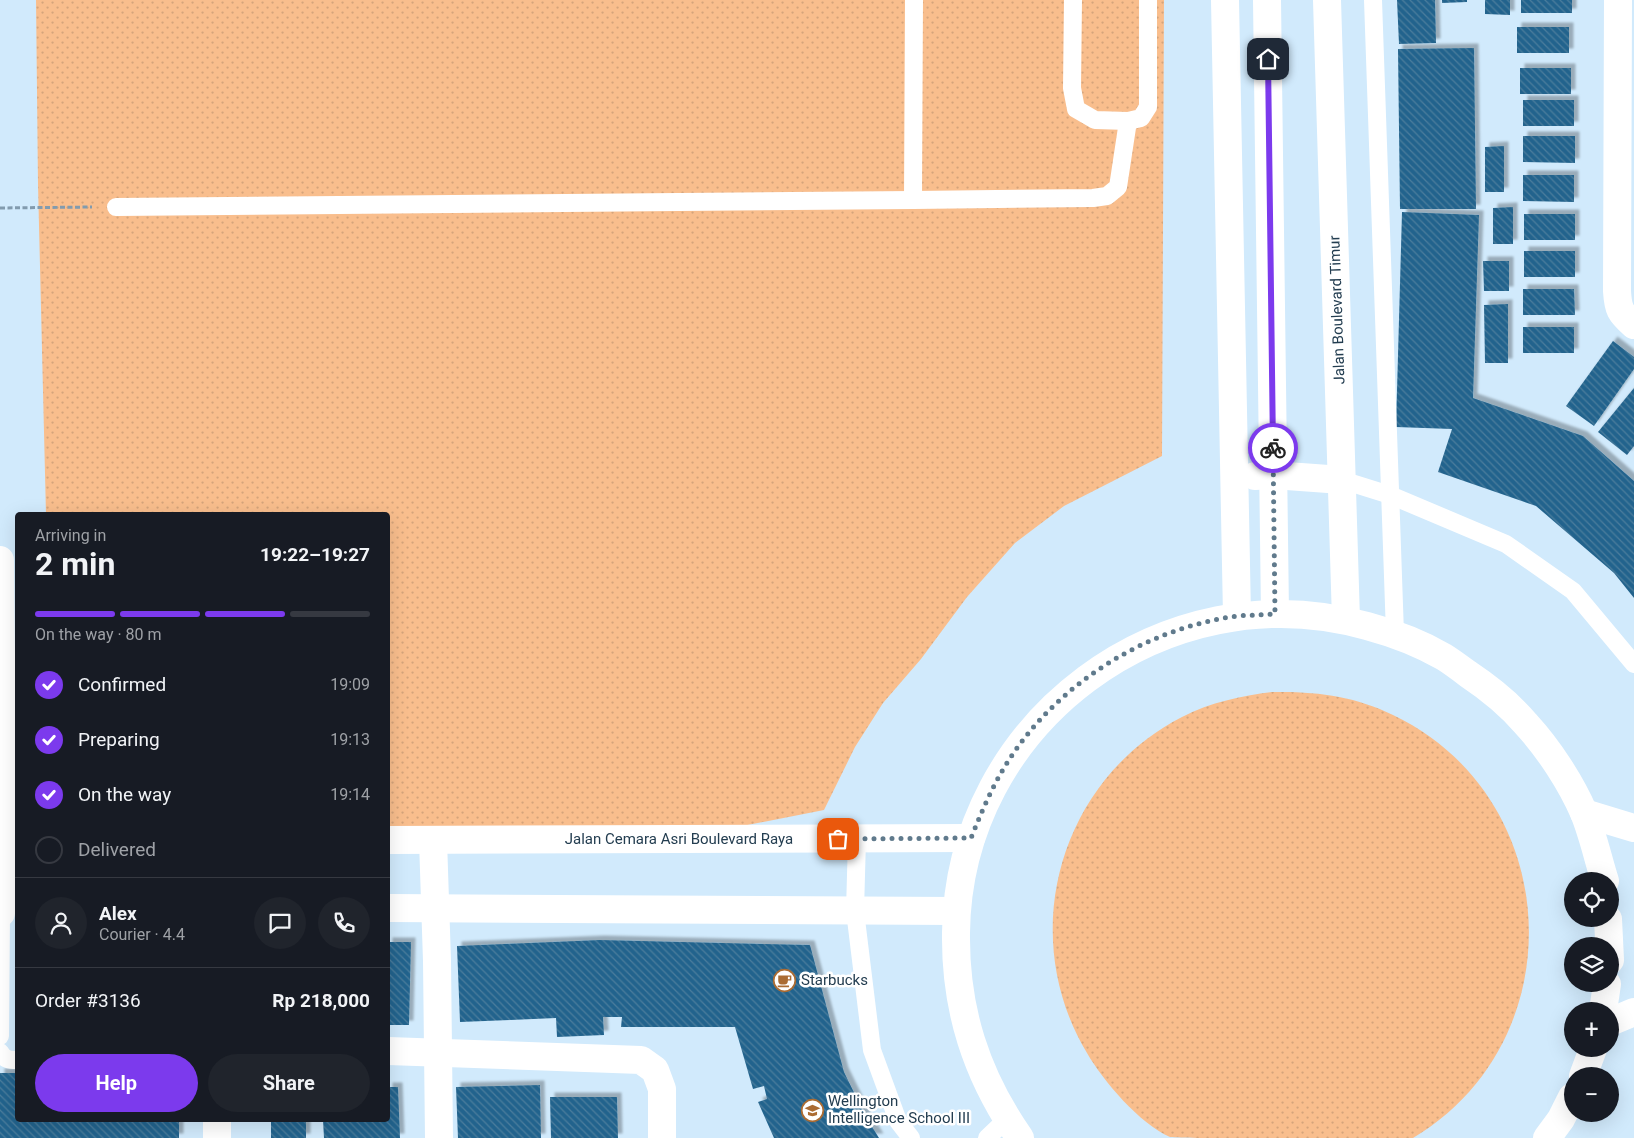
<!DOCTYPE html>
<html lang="en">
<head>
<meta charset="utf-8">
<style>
	:root { --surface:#171b24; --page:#20242c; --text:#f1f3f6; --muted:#9ea1a6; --line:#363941; --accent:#7c3aed }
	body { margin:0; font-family:Roboto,sans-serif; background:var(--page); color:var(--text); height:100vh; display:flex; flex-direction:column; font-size:19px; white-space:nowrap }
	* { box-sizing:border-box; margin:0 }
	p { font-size:16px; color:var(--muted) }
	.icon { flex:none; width:28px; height:28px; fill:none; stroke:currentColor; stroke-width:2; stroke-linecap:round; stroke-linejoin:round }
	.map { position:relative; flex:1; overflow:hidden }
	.side { position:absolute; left:15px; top:512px; width:375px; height:610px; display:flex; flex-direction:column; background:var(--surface); border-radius:5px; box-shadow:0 5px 20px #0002 }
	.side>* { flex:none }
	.controls { position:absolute; left:1564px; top:872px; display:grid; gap:10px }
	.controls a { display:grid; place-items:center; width:55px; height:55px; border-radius:50%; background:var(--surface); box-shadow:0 5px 20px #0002; font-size:25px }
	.pin { position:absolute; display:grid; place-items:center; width:42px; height:42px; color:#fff; margin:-21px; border-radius:10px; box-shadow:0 2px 8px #0006 }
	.courier { position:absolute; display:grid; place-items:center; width:50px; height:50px; margin:-25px; border:4px solid #7c3aed; border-radius:50%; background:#fff; color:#222; box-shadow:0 1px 6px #0007 }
	.overview em { font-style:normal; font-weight:700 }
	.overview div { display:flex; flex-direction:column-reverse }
	.overview { display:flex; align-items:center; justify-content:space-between; height:85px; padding:0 20px }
	h1 { font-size:32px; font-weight:700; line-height:38px }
	.bar { display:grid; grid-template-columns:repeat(4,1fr); gap:8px 5px; align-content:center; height:60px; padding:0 20px }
	.bar i { height:6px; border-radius:4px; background:var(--line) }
	.bar .on { background:var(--accent) }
	.bar p { grid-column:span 4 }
	.line { display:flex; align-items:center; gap:12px; padding:0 20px; border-top:1px solid var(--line) }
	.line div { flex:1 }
	.round { display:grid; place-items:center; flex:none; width:52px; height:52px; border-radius:26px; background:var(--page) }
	ol { padding:0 20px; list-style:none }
	li { display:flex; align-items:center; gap:15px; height:55px }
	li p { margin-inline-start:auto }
	li .icon { padding:5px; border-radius:50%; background:var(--accent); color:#fff; stroke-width:4 }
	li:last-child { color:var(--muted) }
	li i { width:28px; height:28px; border:2px solid var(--line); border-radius:50% }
	.primary-button { display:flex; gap:10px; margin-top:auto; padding:10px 20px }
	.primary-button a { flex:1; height:58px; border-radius:30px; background:var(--accent); color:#fff; font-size:20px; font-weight:700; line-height:58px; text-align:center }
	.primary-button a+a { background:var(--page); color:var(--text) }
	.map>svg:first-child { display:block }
</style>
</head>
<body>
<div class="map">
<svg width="1634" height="1138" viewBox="0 0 1634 1138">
	<defs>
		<pattern id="green-dots" width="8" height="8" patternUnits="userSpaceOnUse" patternTransform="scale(1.25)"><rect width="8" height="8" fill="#f9be8d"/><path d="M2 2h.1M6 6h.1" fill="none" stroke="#d5a47b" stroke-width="1.8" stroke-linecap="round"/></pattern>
		<pattern id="building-back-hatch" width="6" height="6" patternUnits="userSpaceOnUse" patternTransform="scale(1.25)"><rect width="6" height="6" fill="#24648d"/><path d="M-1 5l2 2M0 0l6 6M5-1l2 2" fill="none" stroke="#4a7c9c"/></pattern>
		<filter id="shadow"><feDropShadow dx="4.5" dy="-4.5" stdDeviation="1" flood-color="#0004"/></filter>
	</defs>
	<rect width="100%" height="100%" fill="#d1eafc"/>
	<g fill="url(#green-dots)">
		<polygon points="36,0 1164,0 1162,456 1064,506 1015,543 967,597 921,659 883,703 855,747 824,810 722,830 388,834 388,515 46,515 38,184"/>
		<path d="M1272 692C1315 691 1355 696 1393 715 1565 797 1576 1041 1413 1138 1350 1138 1288 1138 1225 1138 1213 1138 1180 1138 1170 1137 1140 1124 1103 1081 1087 1053 1016 935 1059 780 1182 717 1211 702 1241 696 1272 692Z"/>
	</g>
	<g fill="url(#building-back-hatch)" filter="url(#shadow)">
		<polygon points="1397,0 1435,0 1436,43 1399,44"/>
		<polygon points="1442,0 1467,0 1467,2 1442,3"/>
		<polygon points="1485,0 1510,0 1510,15 1485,14"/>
		<rect x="1521" y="0" width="51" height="13"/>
		<rect x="1517" y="27" width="52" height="26"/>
		<polygon points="1474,48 1476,209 1400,209 1398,49"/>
		<rect x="1520" y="68" width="51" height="26"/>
		<rect x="1523" y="100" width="51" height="26"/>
		<polygon points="1523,136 1575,136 1575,163 1523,162"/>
		<polygon points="1504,146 1504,192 1485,192 1485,147"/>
		<polygon points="1523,175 1574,175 1574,202 1523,201"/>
		<polygon points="1513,207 1513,244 1493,244 1493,208"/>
		<polygon points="1402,212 1479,215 1473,398 1583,436 1634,481 1634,598 1614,573 1536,506 1438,472 1452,429 1396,427"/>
		<rect x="1524" y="214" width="51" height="26"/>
		<rect x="1524" y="251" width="51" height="26"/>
		<polygon points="1483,261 1509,261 1509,291 1484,291"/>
		<polygon points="1523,289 1574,289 1575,315 1523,315"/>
		<polygon points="1508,304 1508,363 1485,363 1484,305"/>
		<rect x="1523" y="327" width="51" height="26"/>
		<polygon points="1613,341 1634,357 1634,369 1594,426 1566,406"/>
		<polygon points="1634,388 1634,446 1627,455 1598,432"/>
		<polygon points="600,940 810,945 844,1072 866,1117 879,1138 774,1138 758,1102 767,1099 764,1086 753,1089 735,1027 621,1027 622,1017 603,1017 604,1035 557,1037 556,1018 460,1022 457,946"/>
		<polygon points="388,942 411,942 409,1025 388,1025"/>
		<polygon points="0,1073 18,1073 18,1120 179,1120 179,1138 0,1138"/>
		<polygon points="540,1085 541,1138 458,1138 456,1087"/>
		<polygon points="388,1087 398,1087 400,1138 324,1138 323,1120 388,1120"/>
		<polygon points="550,1097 617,1097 618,1138 551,1138"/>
		<rect x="271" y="1120" width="35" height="18"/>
	</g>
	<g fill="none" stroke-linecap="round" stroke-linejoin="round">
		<polyline stroke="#829bae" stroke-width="3" stroke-dasharray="5 2.5" stroke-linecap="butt" points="0,208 92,207"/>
		<g stroke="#fff" stroke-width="18">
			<polyline points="914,0 913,200 1093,198 1107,196 1118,187 1128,121"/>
			<polyline points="1073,0 1072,88 1076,109 1095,120 1128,121 1141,118 1148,107 1148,0"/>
			<polyline points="1373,0 1395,634"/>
			<polyline points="116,207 913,200"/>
			<polyline points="1342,480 1390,495 1506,544 1573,591 1634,664"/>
			<polyline points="857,839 855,911 872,1050 898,1121 911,1138"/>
			<polyline points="0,1036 1,913"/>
			<path d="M0 1052C5 1060 9 1060 18 1060"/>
			<polyline points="987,1138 1007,1119"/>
		</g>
		<g stroke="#fff" stroke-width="28">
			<polyline points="1225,0 1237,616"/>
			<polyline points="1267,0 1275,614"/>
			<polyline points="1327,0 1346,620"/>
			<path d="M1618 0 1617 291C1618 309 1620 313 1634 325"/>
			<polyline points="1255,476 1273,475 1342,480"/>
			<polyline points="0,560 3,847 1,913"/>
			<polyline points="1584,813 1634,828"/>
			<polyline points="388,840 971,838"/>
			<polyline points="433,840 437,961 439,1138"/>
			<polyline points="388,908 956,911"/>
			<polyline points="1608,919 1610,960"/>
			<polyline points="1603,1011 1607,984"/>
			<polyline points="1610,1022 1634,1012"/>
			<polyline points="388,1051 641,1060 655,1070 662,1089 662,1138"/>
			<polyline points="1583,1076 1593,1049"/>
			<polyline points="217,1120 217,1138"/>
			<path d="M1020 1138C976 1075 955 1009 956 933 958 722 1165 569 1367 626 1393 633 1420 643 1444 657 1452 662 1460 668 1468 674 1489 688 1510 705 1526 724 1549 749 1571 783 1584 813 1593 835 1598 859 1605 881"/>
			<polyline points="1547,1138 1561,1119 1572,1097"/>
		</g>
	</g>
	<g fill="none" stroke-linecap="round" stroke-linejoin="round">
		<path stroke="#607a8c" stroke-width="5" stroke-dasharray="0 9" d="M838 839 971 838C980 816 989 794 1001 773 1049 689 1141 629 1237 616 1250 615 1262 615 1275 614L1273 448"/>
		<polyline stroke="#7c3aed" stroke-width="6" points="1268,59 1273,448"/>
	</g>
	<defs>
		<symbol id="cafe-ring" viewBox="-11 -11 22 22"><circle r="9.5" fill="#fff" stroke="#ab6c33" stroke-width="1.5"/><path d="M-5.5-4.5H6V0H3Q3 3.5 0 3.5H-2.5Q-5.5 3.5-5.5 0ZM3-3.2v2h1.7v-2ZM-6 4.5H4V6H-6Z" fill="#ab6c33"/></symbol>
		<symbol id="school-ring" viewBox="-11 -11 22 22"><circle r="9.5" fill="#fff" stroke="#ab6c33" stroke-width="1.5"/><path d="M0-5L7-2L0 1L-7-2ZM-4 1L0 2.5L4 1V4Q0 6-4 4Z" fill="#ab6c33"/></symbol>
	</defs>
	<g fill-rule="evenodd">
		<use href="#cafe-ring" x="772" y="968" width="25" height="25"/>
		<use href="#school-ring" x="800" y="1098" width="25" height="25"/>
	</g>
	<g text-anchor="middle" stroke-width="5" stroke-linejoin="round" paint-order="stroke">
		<g font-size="15" fill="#233d50" stroke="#fff">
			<text transform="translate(1337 310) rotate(-92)" y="5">Jalan Boulevard Timur</text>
			<text x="679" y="844">Jalan Cemara Asri Boulevard Raya</text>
		</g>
		<g font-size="15" fill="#233d50" stroke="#fff" text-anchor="start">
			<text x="801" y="985">Starbucks</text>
			<text x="828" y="1106">Wellington<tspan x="828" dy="17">Intelligence School III</tspan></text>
		</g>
	</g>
</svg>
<div class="controls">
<a><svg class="icon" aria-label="locate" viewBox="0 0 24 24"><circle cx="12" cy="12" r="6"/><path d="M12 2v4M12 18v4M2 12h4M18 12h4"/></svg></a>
<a><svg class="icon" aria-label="layers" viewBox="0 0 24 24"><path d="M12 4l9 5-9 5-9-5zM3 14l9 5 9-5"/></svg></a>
<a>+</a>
<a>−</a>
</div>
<div class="pin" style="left:838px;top:839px;background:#ea580c"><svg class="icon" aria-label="bag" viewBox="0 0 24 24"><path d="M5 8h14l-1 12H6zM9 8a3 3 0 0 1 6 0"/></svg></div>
<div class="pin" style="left:1268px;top:59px;background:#1f2937"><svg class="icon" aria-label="home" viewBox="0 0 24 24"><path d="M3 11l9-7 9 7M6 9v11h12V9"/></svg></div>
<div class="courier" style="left:1273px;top:448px"><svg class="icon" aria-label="bike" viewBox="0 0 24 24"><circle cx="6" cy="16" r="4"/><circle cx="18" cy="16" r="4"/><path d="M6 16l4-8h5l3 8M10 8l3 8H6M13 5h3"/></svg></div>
<section class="side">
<div class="overview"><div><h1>2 min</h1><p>Arriving in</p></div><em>19:22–19:27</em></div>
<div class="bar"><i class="on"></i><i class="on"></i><i class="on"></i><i></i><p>On the way · 80 m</p></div>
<ol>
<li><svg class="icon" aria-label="check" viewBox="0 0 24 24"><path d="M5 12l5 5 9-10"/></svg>Confirmed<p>19:09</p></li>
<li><svg class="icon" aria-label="check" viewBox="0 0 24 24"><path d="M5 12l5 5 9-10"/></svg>Preparing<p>19:13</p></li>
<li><svg class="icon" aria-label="check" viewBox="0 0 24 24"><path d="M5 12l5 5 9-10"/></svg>On the way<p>19:14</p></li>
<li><i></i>Delivered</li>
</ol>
<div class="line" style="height:90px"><a class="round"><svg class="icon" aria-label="person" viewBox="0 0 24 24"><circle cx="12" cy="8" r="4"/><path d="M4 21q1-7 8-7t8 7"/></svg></a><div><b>Alex</b><p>Courier · 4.4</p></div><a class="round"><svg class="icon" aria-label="chat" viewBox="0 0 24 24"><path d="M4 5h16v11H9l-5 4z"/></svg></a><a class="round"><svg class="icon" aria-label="phone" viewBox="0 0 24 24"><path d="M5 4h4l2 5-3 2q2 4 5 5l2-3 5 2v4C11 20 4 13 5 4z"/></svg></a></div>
<div class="line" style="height:65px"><div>Order #3136</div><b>Rp 218,000</b></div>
<div class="primary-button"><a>Help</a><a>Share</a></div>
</section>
</div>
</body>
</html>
